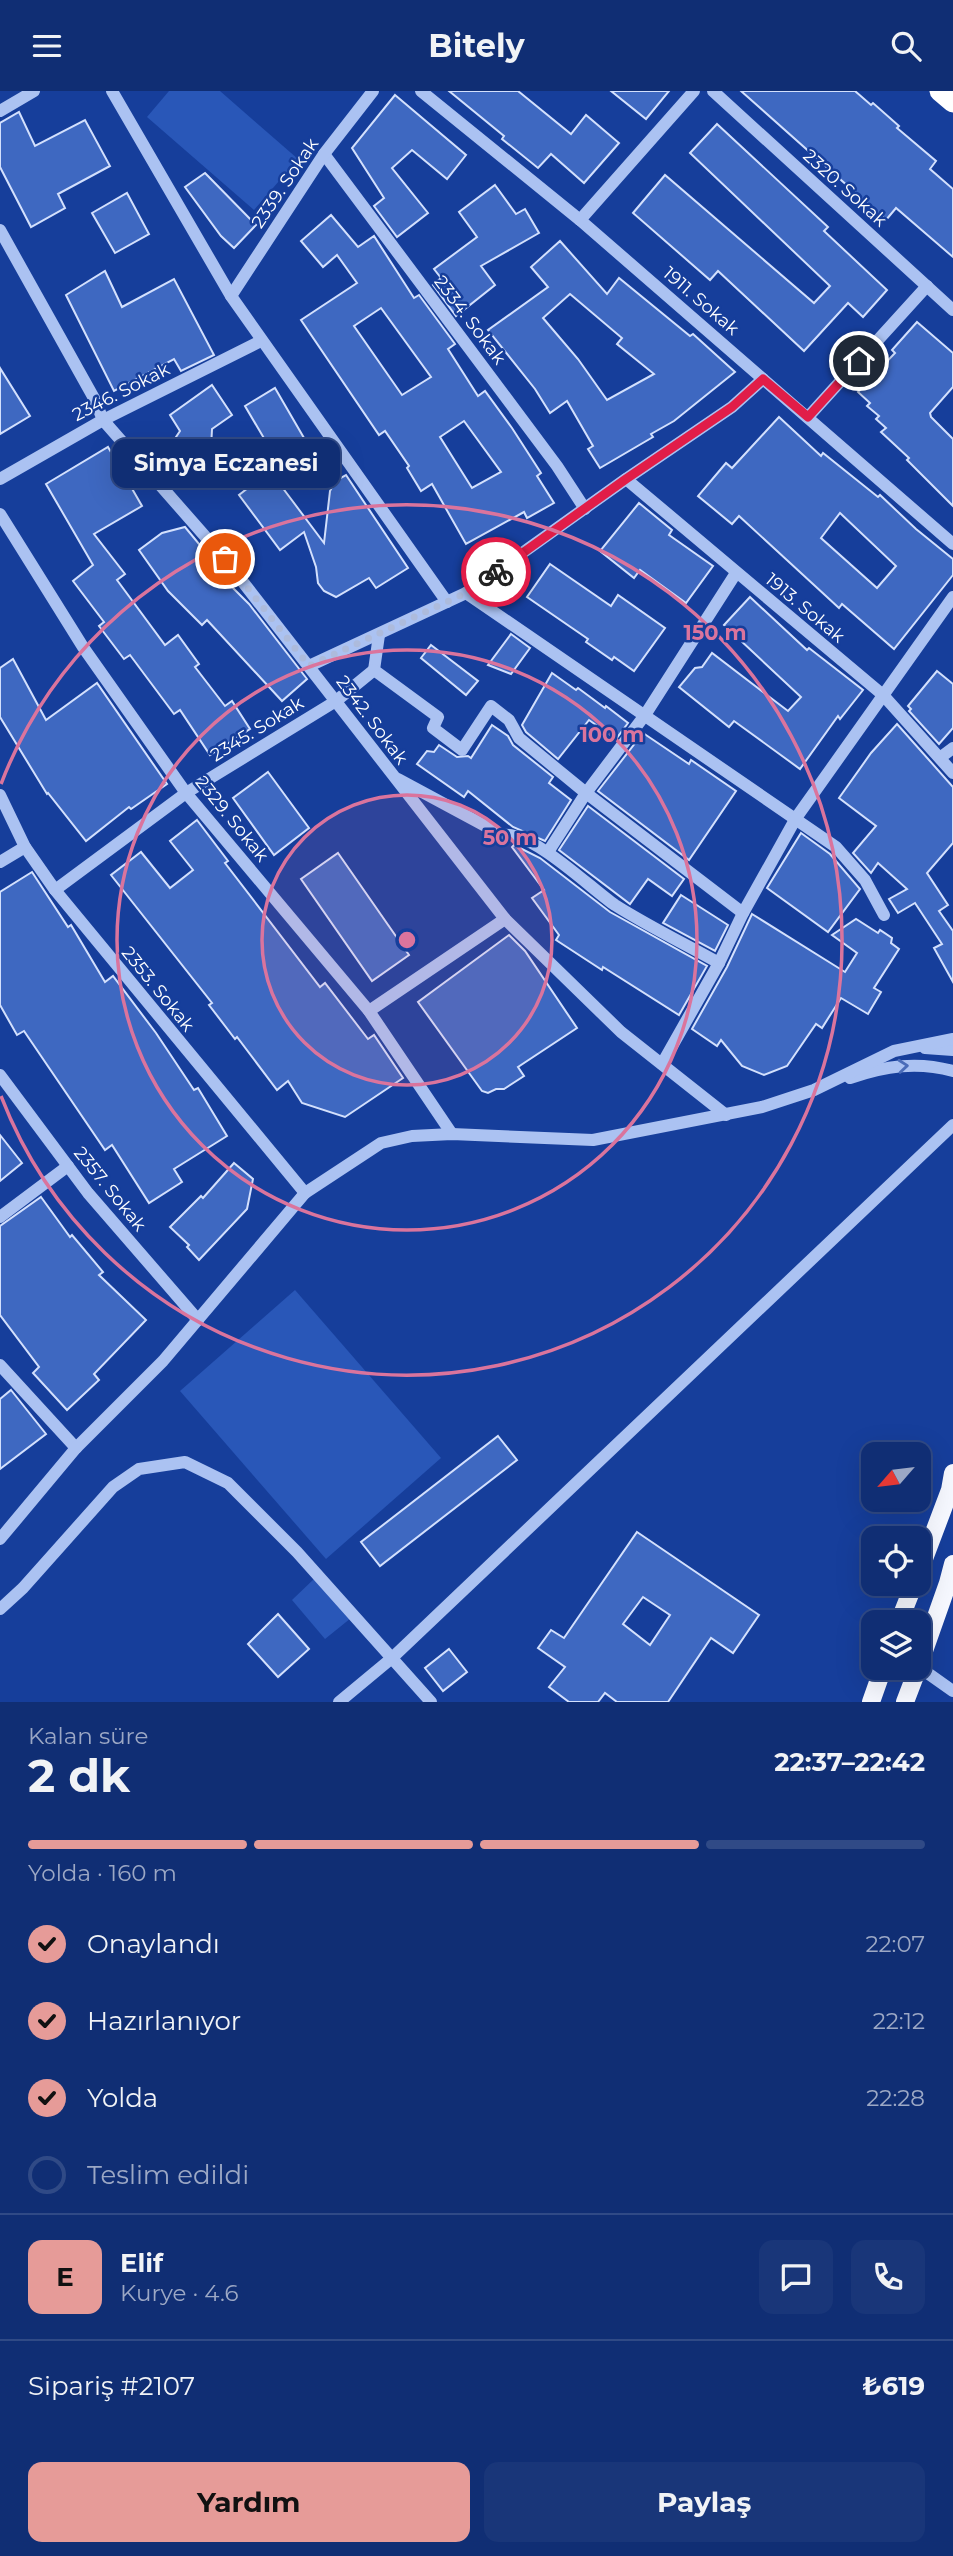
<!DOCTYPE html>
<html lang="tr">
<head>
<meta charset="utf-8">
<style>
	:root { --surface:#102e74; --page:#193679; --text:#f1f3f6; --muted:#9ca8c5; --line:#304a86; --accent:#e69b98 }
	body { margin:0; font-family:Montserrat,sans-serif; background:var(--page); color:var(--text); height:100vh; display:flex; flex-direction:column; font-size:26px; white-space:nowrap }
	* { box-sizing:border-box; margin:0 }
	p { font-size:23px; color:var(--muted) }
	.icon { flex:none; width:38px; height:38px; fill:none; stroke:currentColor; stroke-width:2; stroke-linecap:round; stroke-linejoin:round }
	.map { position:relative; height:1611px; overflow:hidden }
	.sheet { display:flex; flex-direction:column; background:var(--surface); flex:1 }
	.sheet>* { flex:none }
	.needle { width:46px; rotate:242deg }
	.buttons { position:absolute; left:861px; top:1351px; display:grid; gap:14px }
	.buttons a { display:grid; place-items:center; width:70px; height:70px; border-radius:14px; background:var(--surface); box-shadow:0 7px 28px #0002,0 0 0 2px var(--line); font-size:35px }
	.pin { position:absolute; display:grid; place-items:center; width:60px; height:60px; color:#fff; margin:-30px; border:4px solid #fff; border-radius:50%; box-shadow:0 2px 7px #0007 }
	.courier { position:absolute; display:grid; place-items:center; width:70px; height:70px; margin:-35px; border:5px solid #e11d48; border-radius:50%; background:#fff; color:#222; box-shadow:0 2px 9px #0007 }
	.bubble { position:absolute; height:49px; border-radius:14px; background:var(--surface); box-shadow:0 7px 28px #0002,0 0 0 2px var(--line); font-size:23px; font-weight:700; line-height:49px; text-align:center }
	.summary em { font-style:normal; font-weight:700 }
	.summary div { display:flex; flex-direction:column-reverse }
	.summary { display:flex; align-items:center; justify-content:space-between; height:119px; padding:0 28px }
	h1 { font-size:46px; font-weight:700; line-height:52px }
	.bar { display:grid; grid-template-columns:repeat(4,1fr); gap:10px 7px; align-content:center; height:84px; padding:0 28px }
	.bar i { height:9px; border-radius:5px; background:var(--line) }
	.bar .active { background:var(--accent) }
	.bar p { grid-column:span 4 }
	.line { display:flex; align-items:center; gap:18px; padding:0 28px; border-top:2px solid var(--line) }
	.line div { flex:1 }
	.round { display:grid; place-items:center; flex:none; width:74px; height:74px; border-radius:14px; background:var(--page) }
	ol { padding:0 28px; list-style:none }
	li { display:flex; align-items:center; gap:21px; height:77px }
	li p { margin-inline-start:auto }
	li .icon { padding:7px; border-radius:50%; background:var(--accent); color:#111; stroke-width:4 }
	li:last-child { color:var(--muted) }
	li i { width:38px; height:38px; border:4px solid var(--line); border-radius:50% }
	.action { display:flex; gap:14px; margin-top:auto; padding:14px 28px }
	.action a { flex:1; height:80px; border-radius:14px; background:var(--accent); color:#111; font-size:28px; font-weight:700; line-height:80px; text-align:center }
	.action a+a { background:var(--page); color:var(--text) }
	header { display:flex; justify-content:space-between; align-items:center; height:91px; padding:0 28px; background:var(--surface); font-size:32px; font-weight:700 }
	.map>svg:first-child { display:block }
</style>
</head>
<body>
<header><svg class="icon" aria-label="menu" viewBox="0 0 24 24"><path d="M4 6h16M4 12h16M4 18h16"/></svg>Bitely<svg class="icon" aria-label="search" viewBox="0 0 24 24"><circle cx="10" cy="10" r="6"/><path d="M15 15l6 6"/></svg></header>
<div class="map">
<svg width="953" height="1611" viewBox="0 0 953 1611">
	<rect width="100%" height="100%" fill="#163e9b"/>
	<g fill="#2957b8">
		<polygon points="169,0 220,0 298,68 254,119 147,26"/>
		<polygon points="295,1199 441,1367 326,1468 180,1300"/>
		<polygon points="315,1487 351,1527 325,1548 292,1509"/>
	</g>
	<g fill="#3e68c1" stroke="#d3e0fd" stroke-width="2" fill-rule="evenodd">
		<polygon points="449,0 518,0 571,43 586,24 619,52 584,92 551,63 538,77 502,48 504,45"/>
		<polygon points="611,0 669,0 646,28"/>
		<polygon points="741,0 855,0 871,14 873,12 899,35 897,37 936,70 930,78 953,98 953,166 896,117 886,129"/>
		<polygon points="395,4 466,64 447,88 412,59 392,77 428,122 397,146 374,115 384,107 352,57"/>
		<polygon points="19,21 35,55 85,29 110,75 58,103 65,117 31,136 0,76 0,32"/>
		<polygon points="717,33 828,136 824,140 887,199 863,226 848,212 804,260 718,180 710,189 633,122 665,84 814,212 830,195 690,62"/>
		<polygon points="205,82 256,134 234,157 221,145 185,96"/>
		<polygon points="495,94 516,123 525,118 539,142 481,175 495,194 456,225 433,194 441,187 434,178 477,146 459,121"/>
		<polygon points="127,102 149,143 115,162 92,122"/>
		<path d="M331 124 358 156 374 145 414 207 419 204 455 253 448 258 478 305 485 300 512 337 541 382 537 385 554 412 527 427 524 421 466 453 432 393 421 400 407 377 409 375 385 340 379 344 301 229 357 192 337 164 323 176 301 150ZM381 217 431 286 402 304 354 235ZM464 330 501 381 472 397 440 346Z"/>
		<path d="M560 150 607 203 619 187 690 245 693 243 735 281 674 330 651 343 653 346 600 377 588 358 593 355 567 310 550 322 535 298 488 239 548 196 531 176ZM570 203 622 247 617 253 654 283 607 309 578 268 543 227Z"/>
		<polygon points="105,180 122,216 174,188 214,264 181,280 174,268 114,300 66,204"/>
		<polygon points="917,231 953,262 953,296 930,322 931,326 953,348 953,415 907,369 909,367 881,341 886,337 876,328 879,325 867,315 870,312 858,301 895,262 892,259"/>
		<polygon points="0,277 30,325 0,343"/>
		<polygon points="212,294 232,324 212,338 210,378 198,386 174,349 180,340 170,324"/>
		<polygon points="275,297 315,366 285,383 245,315"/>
		<path d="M779 326 821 365 823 362 878 406 880 404 916 438 953 468V484L894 558 842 513 839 517 739 425 732 433 698 405 726 372 732 377ZM840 422 896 475 877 497 821 447Z"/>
		<polygon points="108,356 142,415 94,443 125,483 117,489 165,554 178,544 199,573 195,576 225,615 232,610 250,638 210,664 180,619 174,623 130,564 124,568 99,535 104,531 73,490 93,474 46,393"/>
		<polygon points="270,380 324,452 330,400 335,390 346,384 408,477 376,497 369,487 336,506 324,500 318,492 316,476 304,441 280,459 239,404"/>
		<polygon points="639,412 672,439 669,444 713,475 686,512 640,479 634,487 600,460"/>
		<polygon points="185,436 209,465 206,470 249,513 307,588 282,610 207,529 202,534 168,500 139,459 162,442"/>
		<polygon points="550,473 611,515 618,504 665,537 634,580 614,566 612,569 586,551 588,548 527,506"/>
		<polygon points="750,506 807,559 809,557 863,599 840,628 838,625 800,678 734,630 729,636 679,596 695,577 702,576 712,562 788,620 801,606 724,534"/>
		<polygon points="511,543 530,557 511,583 488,574"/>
		<polygon points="431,554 478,590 466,604 421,567"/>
		<polygon points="13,568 46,629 97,592 167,693 131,718 129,716 86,750 48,702 47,703 0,626 0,577"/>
		<polygon points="937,580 953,593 953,637 939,653 909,620 911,618 908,615"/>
		<polygon points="552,582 576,599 578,597 605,617 606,615 628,632 616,648 589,629 558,668 526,641 522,634"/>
		<polygon points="897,633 953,696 953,752 927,782 948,814 939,820 953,840 953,891 934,857 942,853 915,812 898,822 889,808 907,798 878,772 871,782 853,762 876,735 839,707 871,662"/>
		<polygon points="492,634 508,645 513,654 553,686 549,692 571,709 545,750 513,736 468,700 464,706 417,673 427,660 434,661 439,654 457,666 468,665 471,667"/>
		<polygon points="643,642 689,673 691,669 736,700 689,769 598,700"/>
		<polygon points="268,681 309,737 274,764 233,707"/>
		<polygon points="588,715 684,788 672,805 648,788 630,813 559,759"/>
		<polygon points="197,729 228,770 225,772 320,896 325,892 368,948 374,944 403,987 345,1026 302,1012 288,990 277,999 237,946 235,948 209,914 212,912 111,784 141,761 170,797 193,779 170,750"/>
		<polygon points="801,742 830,763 860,798 828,841 767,797"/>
		<polygon points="514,754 540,767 610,821 707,875 679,924 603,876 602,879 556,849 559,844 532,807 544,799 512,756"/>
		<polygon points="338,762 409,864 372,890 301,788"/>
		<polygon points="32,781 68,836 71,834 105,891 113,885 156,942 194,999 198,997 227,1045 174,1078 182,1091 149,1112 112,1054 105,1059 24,940 17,944 0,914 0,801"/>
		<polygon points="681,804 728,834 715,860 663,832"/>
		<polygon points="752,823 845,881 857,862 832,844 856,828 878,842 880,839 892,847 891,852 899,858 874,897 881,901 868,923 841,907 822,937 816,933 787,975 764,984 742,975 721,949 717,955 692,938 727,876"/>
		<polygon points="509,844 525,860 577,937 518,976 524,985 504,998 496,998 488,1002 482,1000 418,911"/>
		<polygon points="0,1044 22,1072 0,1090"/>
		<polygon points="234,1072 253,1088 247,1118 199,1169 187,1156 189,1154 170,1136 201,1105 203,1107"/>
		<polygon points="41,1106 70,1146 72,1144 103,1181 99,1184 146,1229 94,1283 99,1289 67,1319 33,1282 39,1276 0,1224 0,1135"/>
		<polygon points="11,1299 46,1343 0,1378 0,1308"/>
		<polygon points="498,1345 517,1369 380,1475 361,1451"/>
		<path d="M637 1441 759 1524 733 1562 711 1547 668 1611H617L605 1602 598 1611H569L549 1596 565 1576 538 1557 551 1539 564 1547ZM643 1506 670 1524 650 1554 623 1533Z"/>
		<polygon points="278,1523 309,1558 278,1586 248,1553"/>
		<polygon points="449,1558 467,1581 443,1600 425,1577"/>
	</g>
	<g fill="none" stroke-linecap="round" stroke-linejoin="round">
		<g stroke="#abc2f2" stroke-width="12">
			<polyline points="112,0 231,205 447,511"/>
			<polyline points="421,0 580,129 953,453"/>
			<polyline points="713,0 953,219"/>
			<polyline points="0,20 34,0"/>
			<polyline points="324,63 557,375 585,418"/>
			<polyline points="580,129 694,0"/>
			<polyline points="0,139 95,309 103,329 225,468 505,828 621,941 726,1024"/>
			<polyline points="231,205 324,63 373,0"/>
			<polyline points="808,326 927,195"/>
			<polyline points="0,388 103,329 261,250"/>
			<polyline points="626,388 883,604 953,682"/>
			<polyline points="0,423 83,556 186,702 369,920 452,1043"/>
			<polyline points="466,502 836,756 865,789 884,824"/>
			<polyline points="379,544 374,579 438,626 433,637 462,659 491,615 509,629 519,647 586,702 743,822"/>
			<polyline points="309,575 466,502 626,388 732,316 763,288"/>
			<polyline points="941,666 953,657"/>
			<path d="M398 688 502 744C532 739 590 797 615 814 648 835 685 853 719 872L743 822 796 727 953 506"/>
			<polyline points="0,704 25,756 55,799 305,1102"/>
			<polyline points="548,761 586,702 645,624 736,482"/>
			<polyline points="0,771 25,756"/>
			<polyline points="55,799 186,702 336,610 374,579"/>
			<polyline points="369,920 505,828"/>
			<polyline points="925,957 953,959"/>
			<polyline points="662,973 719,872"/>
			<polyline points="0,984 88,1102 198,1229"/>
			<path d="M850 987C885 975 917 970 953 980"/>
			<polyline points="0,1126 68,1075"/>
			<polyline points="0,1274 76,1357"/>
			<polyline points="0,1448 76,1357 163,1270 305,1102 381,1052 412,1045 452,1043 593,1049 762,1016 814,999 894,960 953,948"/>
			<polyline points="0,1518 23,1497 113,1396 139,1378 185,1371 228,1392 297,1461 431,1611"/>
			<polyline points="919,1576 953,1600"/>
			<polyline points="339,1611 392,1567 953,1034"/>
		</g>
		<g stroke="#f6f8ff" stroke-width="18">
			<polyline points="919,1481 950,1399 953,1382"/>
			<polyline points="899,1531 914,1493"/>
			<polyline points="919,1574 948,1492 953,1473"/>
			<polyline points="871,1611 883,1577"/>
			<polyline points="905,1611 918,1577"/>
		</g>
		<polyline stroke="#fff" stroke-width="21" points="940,0 953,11"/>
	</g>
	<defs><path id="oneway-chevron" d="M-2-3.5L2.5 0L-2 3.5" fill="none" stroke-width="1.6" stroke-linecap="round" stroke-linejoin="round" transform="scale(1.75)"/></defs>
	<use stroke="#4a6cb9" href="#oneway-chevron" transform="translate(903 975) rotate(-5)"/>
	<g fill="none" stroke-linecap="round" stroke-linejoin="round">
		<polyline stroke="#adbbdc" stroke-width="7" stroke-dasharray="0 12.6" points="225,468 309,575 466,502 496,481"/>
		<polyline stroke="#e11d48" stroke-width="9" points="496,481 626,388 732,316 763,288 808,326 859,270"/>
	</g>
	<circle cx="407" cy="849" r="145" fill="#da749d" fill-opacity=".12"/>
	<g fill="none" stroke="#da749d" stroke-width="3.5">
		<circle cx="407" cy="849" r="145"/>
		<circle cx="407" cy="849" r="290"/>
		<path d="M1 693A435 435 0 1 1 1 1005"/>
	</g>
	<g text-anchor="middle" stroke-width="5" stroke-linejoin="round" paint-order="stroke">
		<g font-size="18" fill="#fff" stroke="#163e9b">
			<text transform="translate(285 92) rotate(-56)" y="6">2339. Sokak</text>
			<text transform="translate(845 97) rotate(42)" y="6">2320. Sokak</text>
			<text transform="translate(701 210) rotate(41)" y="6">1911. Sokak</text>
			<text transform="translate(470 229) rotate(53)" y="6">2334. Sokak</text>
			<text transform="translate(121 301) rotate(-27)" y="6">2346. Sokak</text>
			<text transform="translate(805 517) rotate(40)" y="6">1913. Sokak</text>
			<text transform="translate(372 629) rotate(53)" y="6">2342. Sokak</text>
			<text transform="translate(257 638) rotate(-32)" y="6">2345. Sokak</text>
			<text transform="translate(232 728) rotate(51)" y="6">2329. Sokak</text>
			<text transform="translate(158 898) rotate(51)" y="6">2353. Sokak</text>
			<text transform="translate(110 1098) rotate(51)" y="6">2357. Sokak</text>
		</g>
	</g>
	<circle cx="407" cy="849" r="10" fill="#da749d" stroke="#163e9b" stroke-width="3.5"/>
	<g font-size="21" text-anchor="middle" font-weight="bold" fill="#da749d" stroke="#163e9b" stroke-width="5" stroke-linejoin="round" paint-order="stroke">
		<text x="715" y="549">150 m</text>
		<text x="612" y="651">100 m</text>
		<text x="510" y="754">50 m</text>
	</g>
</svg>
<div class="buttons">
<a><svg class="needle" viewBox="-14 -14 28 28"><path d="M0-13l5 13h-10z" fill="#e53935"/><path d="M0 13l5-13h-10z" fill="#9ca8c5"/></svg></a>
<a><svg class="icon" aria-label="locate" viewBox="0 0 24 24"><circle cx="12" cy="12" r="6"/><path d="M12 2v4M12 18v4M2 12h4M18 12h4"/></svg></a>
<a><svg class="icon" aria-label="layers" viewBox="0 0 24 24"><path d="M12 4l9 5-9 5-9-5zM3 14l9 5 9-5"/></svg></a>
</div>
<div class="pin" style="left:225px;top:468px;background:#ea580c"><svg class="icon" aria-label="bag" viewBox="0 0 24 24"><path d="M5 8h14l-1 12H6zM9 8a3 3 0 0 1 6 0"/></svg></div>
<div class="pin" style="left:859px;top:270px;background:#1f2937"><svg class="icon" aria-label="home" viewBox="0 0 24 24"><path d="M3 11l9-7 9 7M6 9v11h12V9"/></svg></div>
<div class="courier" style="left:496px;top:481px"><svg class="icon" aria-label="bike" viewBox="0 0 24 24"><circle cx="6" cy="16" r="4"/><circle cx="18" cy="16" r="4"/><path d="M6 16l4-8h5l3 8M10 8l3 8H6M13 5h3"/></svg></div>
<div class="bubble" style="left:112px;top:348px;width:228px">Simya Eczanesi</div>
</div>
<section class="sheet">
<div class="summary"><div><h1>2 dk</h1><p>Kalan süre</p></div><em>22:37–22:42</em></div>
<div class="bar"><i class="active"></i><i class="active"></i><i class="active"></i><i></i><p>Yolda · 160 m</p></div>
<ol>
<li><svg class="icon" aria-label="check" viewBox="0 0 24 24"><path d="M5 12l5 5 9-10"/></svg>Onaylandı<p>22:07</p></li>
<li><svg class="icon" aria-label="check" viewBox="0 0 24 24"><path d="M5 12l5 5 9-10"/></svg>Hazırlanıyor<p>22:12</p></li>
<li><svg class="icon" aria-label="check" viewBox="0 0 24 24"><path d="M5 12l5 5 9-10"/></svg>Yolda<p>22:28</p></li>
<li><i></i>Teslim edildi</li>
</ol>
<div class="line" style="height:126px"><b class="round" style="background:var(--accent);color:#111">E</b><div><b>Elif</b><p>Kurye · 4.6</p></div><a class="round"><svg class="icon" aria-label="chat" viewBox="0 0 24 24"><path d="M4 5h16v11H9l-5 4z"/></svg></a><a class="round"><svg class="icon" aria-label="phone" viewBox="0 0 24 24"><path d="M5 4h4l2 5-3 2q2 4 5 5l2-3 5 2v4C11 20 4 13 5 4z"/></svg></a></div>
<div class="line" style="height:91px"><div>Sipariş #2107</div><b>₺619</b></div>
<div class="action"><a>Yardım</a><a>Paylaş</a></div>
</section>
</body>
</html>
